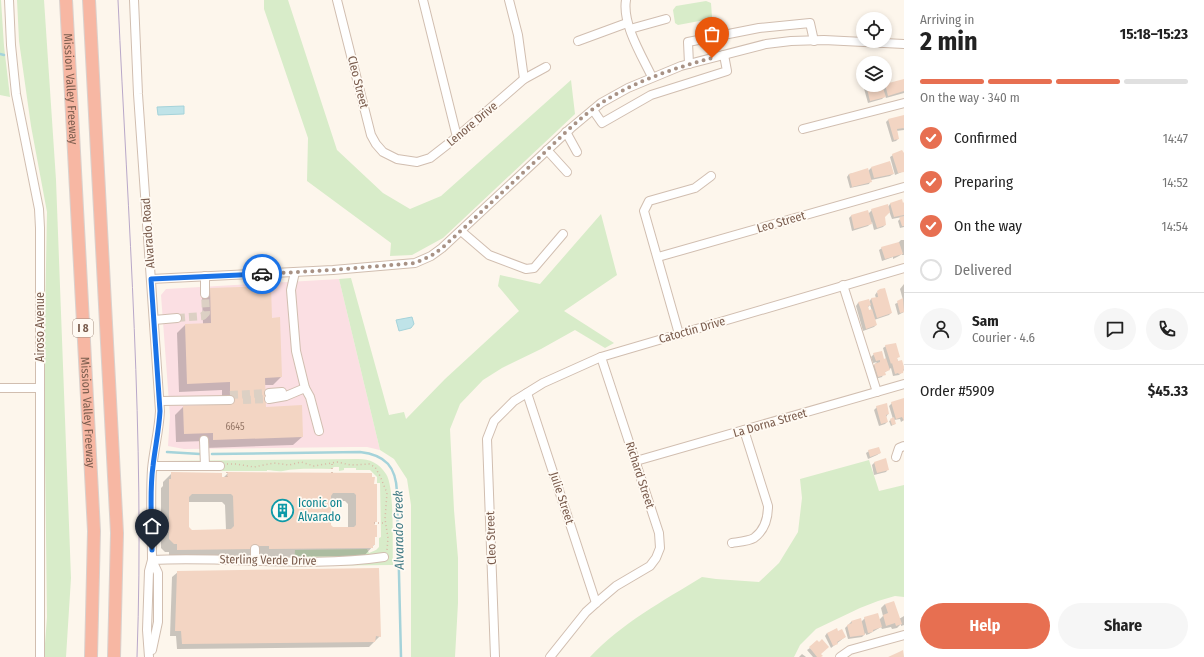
<!DOCTYPE html>
<html lang="en">
<head>
<meta charset="utf-8">
<style>
	:root { --surface:#fff; --page:#f6f6f6; --text:#222; --muted:#767676; --line:#e0e0e0; --accent:#e76f51 }
	body { margin:0; font-family:"Fira Sans Condensed",sans-serif; background:var(--page); color:var(--text); height:100vh; display:flex; flex-direction:column; font-size:15px; white-space:nowrap }
	* { box-sizing:border-box; margin:0 }
	p { font-size:13px; color:var(--muted) }
	.icon { flex:none; width:22px; height:22px; fill:none; stroke:currentColor; stroke-width:2; stroke-linecap:round; stroke-linejoin:round }
	.map { position:relative; flex:1; overflow:hidden }
	.drawer { display:flex; flex-direction:column; background:var(--surface); width:300px }
	.drawer>* { flex:none }
	.tools { position:absolute; left:856px; top:12px; display:grid; gap:8px }
	.tools a { display:grid; place-items:center; width:36px; height:36px; border-radius:50%; background:var(--surface); box-shadow:0 2px 6px #0003; font-size:20px }
	.pin { position:absolute; display:grid; place-items:center; width:34px; height:34px; color:#fff; margin:-41px -17px; border-radius:50% 50% 50% 0; rotate:-45deg; box-shadow:0 0 4px #0007 }
	.pin .icon { rotate:45deg }
	.courier { position:absolute; display:grid; place-items:center; width:40px; height:40px; margin:-20px; border:3px solid #1a73e8; border-radius:50%; background:#fff; color:#222; box-shadow:0 1px 5px #0007 }
	.overview em { font-style:normal; font-weight:700 }
	.overview div { display:flex; flex-direction:column-reverse }
	.overview { display:flex; align-items:center; justify-content:space-between; height:68px; padding:0 16px }
	h1 { font-size:26px; font-weight:700; line-height:30px }
	.bar { display:grid; grid-template-columns:repeat(4,1fr); gap:6px 4px; align-content:center; height:48px; padding:0 16px }
	.bar i { height:5px; border-radius:3px; background:var(--line) }
	.bar .selected { background:var(--accent) }
	.bar p { grid-column:span 4 }
	.line { display:flex; align-items:center; gap:10px; padding:0 16px; border-top:1px solid var(--line) }
	.line div { flex:1 }
	.round { display:grid; place-items:center; flex:none; width:42px; height:42px; border-radius:21px; background:var(--page) }
	ol { padding:0 16px; list-style:none }
	li { display:flex; align-items:center; gap:12px; height:44px }
	li p { margin-inline-start:auto }
	li .icon { padding:4px; border-radius:50%; background:var(--accent); color:#fff; stroke-width:4 }
	li:last-child { color:var(--muted) }
	li i { width:22px; height:22px; border:2px solid var(--line); border-radius:50% }
	.cta { display:flex; gap:8px; margin-top:auto; padding:8px 16px }
	.cta a { flex:1; height:46px; border-radius:24px; background:var(--accent); color:#fff; font-size:16px; font-weight:700; line-height:46px; text-align:center }
	.cta a+a { background:var(--page); color:var(--text) }
	main { display:flex; flex:1; min-height:0 }
	.map>svg:first-child { display:block }
</style>
</head>
<body>
<main>
<div class="map">
<svg width="904" height="657" viewBox="0 0 904 657">
	<rect width="100%" height="100%" fill="#fdf6ec"/>
	<polygon fill="#fbdfe3" points="339,279 380,450 367,447 352,447 184,449 168,446 170,416 161,295 166,289"/>
	<g fill="#d8ecc9">
		<polygon points="0,0 1,0 4,46 10,97 0,95"/>
		<polygon points="17,0 44,0 56,180 71,578 66,657 44,657 47,617 44,372 47,212 31,126 19,41"/>
		<polygon points="264,0 288,0 337,150 383,193 410,209 441,196 571,80 575,114 443,238 412,255 390,256 391,243 307,181 308,138 264,9"/>
		<polygon points="706,1 711,3 712,17 710,19 678,25 675,23 673,10 676,6"/>
		<polygon points="601,214 617,275 564,311 614,343 605,348 575,330 541,349 502,368 483,380 460,404 450,429 454,510 458,558 458,603 455,657 411,657 411,505 407,479 394,459 380,450 339,279 351,278 389,415 404,412 406,419 445,379 519,311 498,286 500,275 540,284"/>
		<path d="M358 459C370 459 379 463 386 474 395 487 392 546 393 565L294 566 295 550 367 549 369 553 376 550 379 547V538L381 537 380 483H377V477L370 470H356V468H344V470L339 471V467H334L331 469C315 469 297 468 283 471 277 472 273 470 267 470V471H163L164 461Z"/>
		<path d="M869 460 879 491 904 485V597L895 596 878 601 860 608 816 629 800 645 794 657H590C622 623 663 601 702 577L716 579 759 582 779 563 798 532 802 498 800 479Z"/>
	</g>
	<g fill="#bfe3e8" stroke="#a5d3da">
		<polygon points="184,106 184,114 158,115 157,107"/>
		<polygon points="412,317 414,324 411,328 399,331 396,320"/>
	</g>
	<g fill="#0003" fill-rule="evenodd">
		<polygon points="904,80 904,93 886,98 885,96 882,99 868,103 863,85 869,85 870,89 882,88 886,85"/>
		<polygon points="903,116 904,130 896,131 898,139 896,141 892,142 886,122 888,120"/>
		<polygon points="904,154 904,171 895,175 890,157 893,155"/>
		<polygon points="889,163 893,174 890,176 871,180 869,184 850,188 847,177 849,174 868,171 871,168"/>
		<polygon points="901,200 902,204 904,203 904,227 900,228 898,221 902,217 892,219 889,211 884,217 885,225 883,227 874,230 872,222 868,226 852,231 849,218 851,216 867,211 868,214 872,210 888,207 890,204"/>
		<polygon points="901,240 904,240 904,255 902,255 902,254 899,256 893,259 893,257 882,261 879,250 882,248 898,243"/>
		<polygon points="904,284 904,312 898,315 895,304 903,300 900,289"/>
		<polygon points="211,289 272,319 281,377 273,385 264,385 265,408 302,437 293,445 205,448 205,441 176,442 175,415 183,407 222,406 222,390 179,392 177,333 185,325 203,324 202,297"/>
		<path d="M877 292 891 313 889 315 874 320 876 325 874 327 863 331 856 306 858 303 869 300V302L871 299 876 298 875 295ZM870 305 872 311 868 312 867 308Z"/>
		<polygon points="886,346 899,356 897,358 898,362 901,361 904,370 899,375 893,376 891,368 884,373 882,377 875,379 872,367 877,362 873,363 871,357 874,354 883,360 886,359 883,348"/>
		<polygon points="904,399 904,420 901,422 900,419 894,420 895,424 891,426 889,421 893,419 889,406 892,403"/>
		<polygon points="877,407 888,414 886,417 887,422 885,424 879,426 874,410"/>
		<polygon points="869,451 880,453 877,455 868,459 866,453"/>
		<polygon points="885,460 888,469 886,472 874,475 872,465 874,463"/>
		<path d="M172 473 223 478 228 473 371 474 376 521 374 524 376 536 374 538V545L364 556 261 557V554H251L248 557 169 558V552H165L161 548V488L163 486V482ZM330 501H345L348 504V528H333L330 526ZM188 502H222L225 505 226 530 192 531 188 527Z"/>
		<polygon points="178,572 380,636 369,647 177,649 176,636 170,636 172,577"/>
		<polygon points="885,604 899,619 904,616 904,613 904,625 901,626 901,624 897,628 892,629 891,627 882,629 881,627 869,634 866,635 866,633 862,637 848,639 845,628 852,621 861,622 865,618 879,620 883,616 881,608"/>
		<polygon points="838,632 845,637 831,648 825,636 827,633"/>
		<polygon points="810,648 820,654 820,657 813,657 807,650"/>
		<polygon points="802,654 806,657 799,657"/>
	</g>
	<g fill="none" stroke-linecap="round" stroke-linejoin="round">
		<g stroke="#a5d3da" stroke-width="2.5">
			<polyline points="0,54 4,55"/>
			<polyline points="167,452 200,454"/>
			<path d="M212 454 360 452C386 455 396 467 397 492L401 657"/>
		</g>
	</g>
	<g fill="#f3d5c3" fill-rule="evenodd">
		<polygon points="904,79 904,91 888,96 885,84"/>
		<polygon points="866,85 870,85 871,87 882,85 886,97 870,101"/>
		<polygon points="904,115 904,128 897,129 899,139 894,140 888,119"/>
		<polygon points="902,150 904,153 904,172 898,173 892,154"/>
		<polygon points="890,161 894,174 874,178 871,167"/>
		<polygon points="868,168 872,182 852,187 849,174"/>
		<polygon points="902,199 903,203 904,202 904,215 894,217 890,203"/>
		<polygon points="888,204 890,212 885,217 886,225 877,228 871,209"/>
		<polygon points="868,210 872,224 854,229 851,215"/>
		<polygon points="904,216 904,226 902,226 899,217"/>
		<polygon points="899,242 903,254 885,259 881,247"/>
		<polygon points="271,286 272,318 280,317 282,377 265,378 266,407 302,405 303,437 213,440 213,433 184,434 183,406 230,404 230,382 187,384 185,324 211,323 210,288"/>
		<polygon points="885,288 892,313 877,318 871,298 878,297 877,291 880,289"/>
		<polygon points="903,298 904,312 900,313 897,301"/>
		<polygon points="869,299 871,305 868,306 869,310 872,309 877,325 866,329 861,310 858,302"/>
		<polygon points="896,343 900,357 897,358 898,361 902,360 904,367 903,373 899,374 898,373 895,374 892,363 891,364 885,345"/>
		<polygon points="882,351 884,359 886,358 890,370 885,372 886,375 878,377 874,364 880,362 880,360 876,361 873,353"/>
		<polygon points="904,398 904,421 902,417 896,419 891,402"/>
		<polygon points="887,403 889,414 886,415 888,422 881,424 876,406"/>
		<polygon points="894,417 896,424 892,425 890,419"/>
		<polygon points="879,447 881,453 870,457 868,450"/>
		<polygon points="886,458 889,470 877,473 874,462"/>
		<path d="M171 472 222 473V477H227L228 472 372 473V477H375L374 484H377V522H375L374 523 375 525H377V537H375V545H373V548L269 549V546H258V549L177 550V544H174L169 539V479H171ZM333 493H354L356 495V525L354 527H333L331 525V496ZM192 494H231L233 496 234 526 231 529 192 530 189 527V497Z"/>
		<polygon points="379,568 381,637 376,636 375,642 182,644 181,631 175,631 177,571"/>
		<polygon points="894,601 902,624 896,626 895,623 886,626 883,615 888,613 885,604"/>
		<polygon points="878,613 882,627 873,630 873,632 868,633 864,617"/>
		<polygon points="861,618 865,635 850,637 847,625 852,623 851,621"/>
		<polygon points="837,628 838,631 842,629 846,637 837,642 838,644 833,646 827,633"/>
		<polygon points="822,639 829,647 821,654 823,656 821,657 817,657 809,647 817,640 819,642"/>
		<polygon points="903,650 904,657 888,657 899,652"/>
	</g>
	<g fill="none" stroke-linecap="round" stroke-linejoin="round">
		<g stroke="#dcd0c4" stroke-width="8" stroke-dasharray="8 4" stroke-linecap="butt">
			<polyline points="177,318 203,316 206,313 205,294"/>
			<polyline points="230,395 269,393"/>
			<polyline points="243,400 269,399"/>
		</g>
		<defs>
			<g id="minor">
				<polyline points="9,0 11,45 16,94 39,209 40,228 40,657"/>
				<path d="M134 0 138 94 160 411C159 431 154 449 152 469 150 499 152 530 152 560L149 571 147 630 149 657"/>
				<polyline points="337,0 371,135 376,144 383,152 397,159 417,162 430,158 457,137 524,79 546,67"/>
				<polyline points="423,0 457,137"/>
				<polyline points="509,0 518,35 524,79"/>
				<path d="M626 0C622 24 642 56 652 77"/>
				<polyline points="630,29 666,19"/>
				<polyline points="578,41 627,23"/>
				<polyline points="689,64 688,42 759,28 810,23 814,41"/>
				<polyline points="593,110 602,123 651,95 727,71 724,55"/>
				<polyline points="803,129 904,103"/>
				<polyline points="566,132 577,152"/>
				<polyline points="547,150 567,172"/>
				<polyline points="461,231 489,255 526,269 534,268 563,234"/>
				<polyline points="658,257 904,187"/>
				<polyline points="295,272 291,290 296,351 305,388 310,397 319,431"/>
				<polyline points="205,276 205,294"/>
				<polyline points="151,279 333,270 415,263 431,256 442,248 571,128 601,103 628,88 681,66 766,44 791,41 824,40 904,44"/>
				<polyline points="843,285 877,392"/>
				<polyline points="154,320 177,318"/>
				<polyline points="679,334 644,211 649,201 695,188 711,176"/>
				<polyline points="0,388 40,388"/>
				<polyline points="269,393 282,392"/>
				<polyline points="527,393 596,603"/>
				<polyline points="269,399 286,396 305,388"/>
				<polyline points="160,401 230,400"/>
				<polyline points="204,440 205,466"/>
				<polyline points="896,457 899,448 904,446"/>
				<polyline points="636,461 904,384"/>
				<polyline points="153,466 220,466"/>
				<path d="M732 543C738 542 749 541 754 538 765 530 768 518 768 506L744 430"/>
				<path d="M152 560C229 556 308 568 384 557"/>
				<polyline points="255,560 255,549"/>
				<polyline points="152,650 158,622 158,573 152,560"/>
				<polyline points="495,657 487,439 494,421 514,401 543,383 601,357 904,268"/>
				<polyline points="550,657 586,612 596,603 616,586 650,566 656,558 660,548 659,533 601,357"/>
				<polyline points="840,657 850,650 904,635"/>
			</g>
			<g id="highway">
				<path id="s1" d="M66 0 94 531 91 657"/>
				<polyline points="89,0 117,533 114,657"/>
			</g>
		</defs>
		<use href="#minor" stroke="#d1beb0" stroke-width="10"/>
		<use href="#highway" stroke="#dad1cd" stroke-width="14"/>
		<g stroke="#d9b8a5" stroke-width="1.5" stroke-dasharray="1 3" stroke-linecap="butt">
			<polyline points="227,464 236,464 254,467 274,463 289,465 301,462 314,466 337,462 351,465 369,464 375,467 380,476 387,493 385,519 388,538 387,550"/>
			<polyline points="332,473 332,462"/>
			<polyline points="227,477 227,470"/>
			<polyline points="374,523 385,523"/>
		</g>
		<use href="#minor" stroke="#fff" stroke-width="8"/>
		<use href="#highway" stroke="#f7b7a3" stroke-width="12"/>
		<path stroke="#b9a8c9" stroke-width="1" d="M118 0C128 219 145 438 137 657"/>
	</g>
	<g fill="none" stroke-linecap="round" stroke-linejoin="round">
		<path stroke="#a89285" stroke-width="4" stroke-dasharray="0 7.2" d="M262 274 333 270 415 263 431 256 442 248C476 217 509 186 543 154 561 137 582 115 603 102 636 81 674 68 712 58"/>
		<path stroke="#1a73e8" stroke-width="5" d="M152 550C152 523 149 494 153 466 155 448 159 430 160 411L151 279 262 274"/>
	</g>
	<defs>
		<symbol id="building-ring" viewBox="-11 -11 22 22"><circle r="9.5" fill="#fffaf3" stroke="#0f9aa8" stroke-width="1.5"/><path d="M-4-6H4V6H1V3H-1V6H-4ZM-2.5-4.3h1.7v1.8h-1.7ZM.8-4.3h1.7v1.8H.8ZM-2.5-1h1.7V.8h-1.7ZM.8-1h1.7V.8H.8Z" fill="#0f9aa8"/></symbol>
	</defs>
	<g fill-rule="evenodd">
		<use href="#building-ring" x="270" y="498" width="25" height="25"/>
	</g>
	<g text-anchor="middle" stroke-width="3.5" stroke-linejoin="round" paint-order="stroke">
		<g font-size="10" fill="#987a6a">
			<text x="235" y="430">6645</text>
		</g>
		<rect fill="#fffaf3" stroke="#a28b7f" stroke-width="1" x="73" y="319" width="20" height="18" rx="3"/>
		<g font-size="11" font-weight="bold" fill="#7a5c4d">
			<text x="83" y="332">I 8</text>
		</g>
		<g font-size="12" fill="#7a5c4d" stroke="#fffaf3">
			<text transform="translate(358 82) rotate(76)" y="4">Cleo Street</text>
			<text dy="4" stroke="none"><textPath href="#s1" startOffset="89">Mission Valley Freeway</textPath></text>
			<text transform="translate(472 124) rotate(-40)" y="4">Lenore Drive</text>
			<text transform="translate(781 222) rotate(-16)" y="4">Leo Street</text>
			<text transform="translate(148 233) rotate(-94)" y="4">Alvarado Road</text>
			<text transform="translate(40 327) rotate(-90)" y="4">Airoso Avenue</text>
			<text transform="translate(692 330) rotate(-16)" y="4">Catoctin Drive</text>
			<text dy="4" stroke="none"><textPath href="#s1" startOffset="413">Mission Valley Freeway</textPath></text>
			<text transform="translate(770 423) rotate(-16)" y="4">La Dorna Street</text>
			<text transform="translate(640 475) rotate(72)" y="4">Richard Street</text>
			<text transform="translate(562 498) rotate(72)" y="4">Julie Street</text>
			<text transform="translate(491 538) rotate(-92)" y="4">Cleo Street</text>
			<text transform="translate(268 560) rotate(1)" y="4">Sterling Verde Drive</text>
		</g>
		<g font-size="12" fill="#0d838f" stroke="#fffaf3" text-anchor="start">
			<text x="298" y="507">Iconic on<tspan x="298" dy="14">Alvarado</tspan></text>
		</g>
		<g font-size="13" font-style="italic" fill="#437c86" stroke="#fffaf3">
			<text transform="translate(398 530) rotate(-91)" y="5">Alvarado Creek</text>
		</g>
	</g>
</svg>
<div class="tools">
<a><svg class="icon" aria-label="locate" viewBox="0 0 24 24"><circle cx="12" cy="12" r="6"/><path d="M12 2v4M12 18v4M2 12h4M18 12h4"/></svg></a>
<a><svg class="icon" aria-label="layers" viewBox="0 0 24 24"><path d="M12 4l9 5-9 5-9-5zM3 14l9 5 9-5"/></svg></a>
</div>
<div class="pin" style="left:712px;top:58px;background:#ea580c"><svg class="icon" aria-label="bag" viewBox="0 0 24 24"><path d="M5 8h14l-1 12H6zM9 8a3 3 0 0 1 6 0"/></svg></div>
<div class="pin" style="left:152px;top:550px;background:#1f2937"><svg class="icon" aria-label="home" viewBox="0 0 24 24"><path d="M3 11l9-7 9 7M6 9v11h12V9"/></svg></div>
<div class="courier" style="left:262px;top:274px"><svg class="icon" aria-label="car" viewBox="0 0 24 24"><path d="M5 17H2v-5l4-1 3-4h7l3 4 3 1v5h-3M9 17h6M6 11h13"/><circle cx="7" cy="17" r="2"/><circle cx="17" cy="17" r="2"/></svg></div>
</div>
<section class="drawer">
<div class="overview"><div><h1>2 min</h1><p>Arriving in</p></div><em>15:18–15:23</em></div>
<div class="bar"><i class="selected"></i><i class="selected"></i><i class="selected"></i><i></i><p>On the way · 340 m</p></div>
<ol>
<li><svg class="icon" aria-label="check" viewBox="0 0 24 24"><path d="M5 12l5 5 9-10"/></svg>Confirmed<p>14:47</p></li>
<li><svg class="icon" aria-label="check" viewBox="0 0 24 24"><path d="M5 12l5 5 9-10"/></svg>Preparing<p>14:52</p></li>
<li><svg class="icon" aria-label="check" viewBox="0 0 24 24"><path d="M5 12l5 5 9-10"/></svg>On the way<p>14:54</p></li>
<li><i></i>Delivered</li>
</ol>
<div class="line" style="height:72px"><a class="round"><svg class="icon" aria-label="person" viewBox="0 0 24 24"><circle cx="12" cy="8" r="4"/><path d="M4 21q1-7 8-7t8 7"/></svg></a><div><b>Sam</b><p>Courier · 4.6</p></div><a class="round"><svg class="icon" aria-label="chat" viewBox="0 0 24 24"><path d="M4 5h16v11H9l-5 4z"/></svg></a><a class="round"><svg class="icon" aria-label="phone" viewBox="0 0 24 24"><path d="M5 4h4l2 5-3 2q2 4 5 5l2-3 5 2v4C11 20 4 13 5 4z"/></svg></a></div>
<div class="line" style="height:52px"><div>Order #5909</div><b>$45.33</b></div>
<div class="cta"><a>Help</a><a>Share</a></div>
</section>
</main>
</body>
</html>
